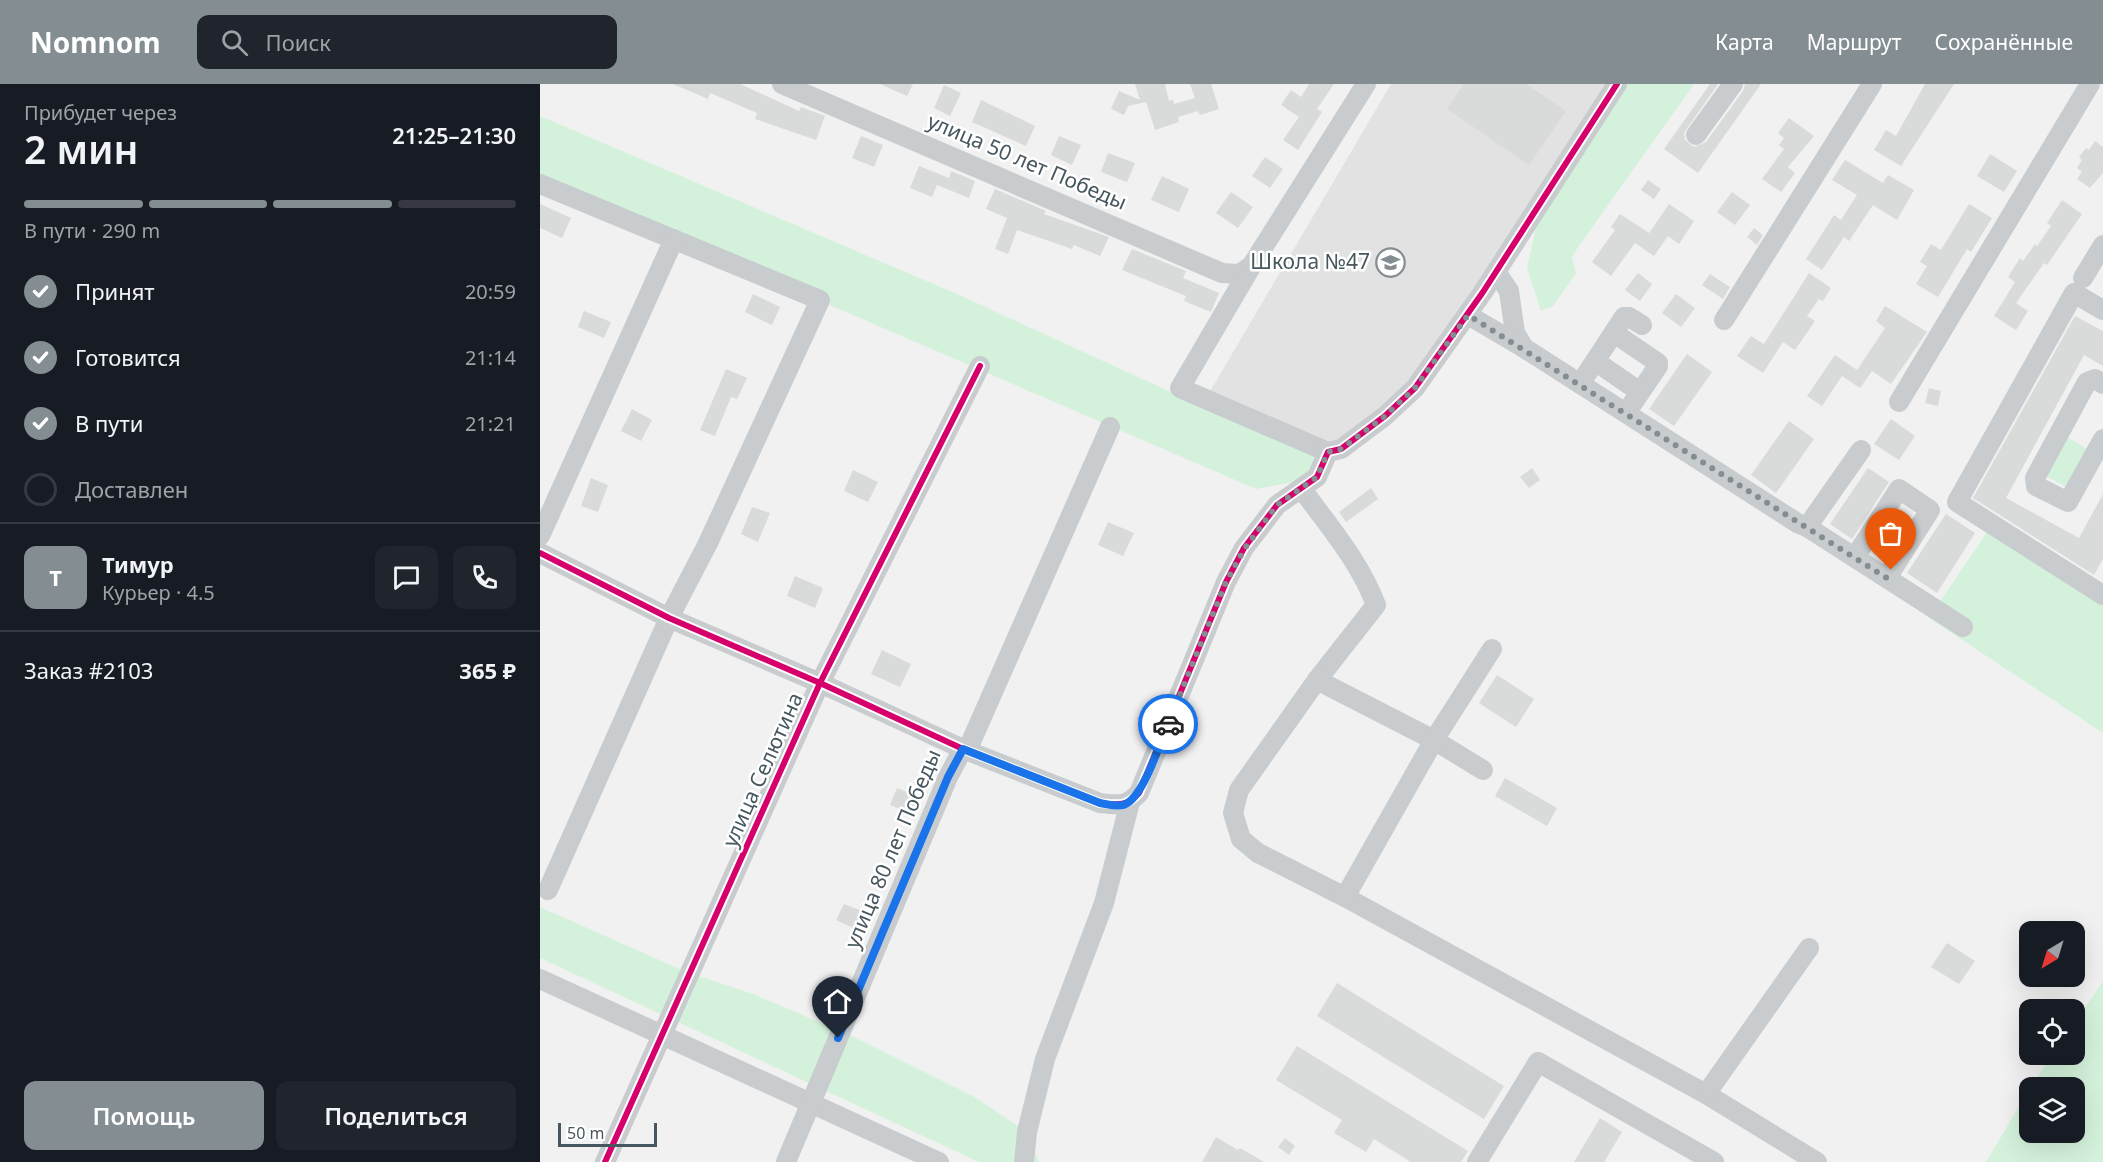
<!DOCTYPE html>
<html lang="ru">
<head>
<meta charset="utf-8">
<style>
	:root { --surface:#171b24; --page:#20242c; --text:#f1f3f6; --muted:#9ea1a6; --line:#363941; --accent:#838d92 }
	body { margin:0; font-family:"Noto Sans",sans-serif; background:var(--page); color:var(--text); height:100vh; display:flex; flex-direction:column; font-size:22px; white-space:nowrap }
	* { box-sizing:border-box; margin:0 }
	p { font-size:20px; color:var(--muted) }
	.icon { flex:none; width:33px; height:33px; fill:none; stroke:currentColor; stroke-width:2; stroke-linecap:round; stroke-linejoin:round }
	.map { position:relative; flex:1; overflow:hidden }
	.details { display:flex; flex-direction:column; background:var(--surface); width:540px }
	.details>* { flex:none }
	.needle { width:39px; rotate:218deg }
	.tools { position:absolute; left:1479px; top:837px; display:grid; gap:12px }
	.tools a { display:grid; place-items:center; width:66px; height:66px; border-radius:12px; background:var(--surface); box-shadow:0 6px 24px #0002; font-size:30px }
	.scale { position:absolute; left:18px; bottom:15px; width:99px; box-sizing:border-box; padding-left:6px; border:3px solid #47575f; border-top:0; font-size:16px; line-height:21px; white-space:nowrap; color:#47575f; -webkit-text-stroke:4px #fff; paint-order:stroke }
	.pin { position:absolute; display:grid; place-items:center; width:51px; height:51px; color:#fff; margin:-62px -26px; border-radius:50% 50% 50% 0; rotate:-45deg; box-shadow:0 0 6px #0007 }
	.pin .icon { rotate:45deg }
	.courier { position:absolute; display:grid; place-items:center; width:60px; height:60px; margin:-30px; border:4px solid #1a73e8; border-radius:50%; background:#fff; color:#222; box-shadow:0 2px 8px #0007 }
	.head em { font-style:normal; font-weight:600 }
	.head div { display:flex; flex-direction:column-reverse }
	.head { display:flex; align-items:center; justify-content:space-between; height:102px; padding:0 24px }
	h1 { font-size:39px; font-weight:600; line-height:45px }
	.bar { display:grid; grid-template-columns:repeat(4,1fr); gap:9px 6px; align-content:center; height:72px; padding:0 24px }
	.bar i { height:8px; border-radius:4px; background:var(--line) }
	.bar .current { background:var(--accent) }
	.bar p { grid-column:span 4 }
	.line { display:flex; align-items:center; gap:15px; padding:0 24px; border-top:2px solid var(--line) }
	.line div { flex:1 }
	.round { display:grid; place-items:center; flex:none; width:63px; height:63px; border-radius:12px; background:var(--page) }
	ol { padding:0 24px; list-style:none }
	li { display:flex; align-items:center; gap:18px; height:66px }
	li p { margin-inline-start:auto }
	li .icon { padding:6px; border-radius:50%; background:var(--accent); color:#fff; stroke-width:4 }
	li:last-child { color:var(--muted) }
	li i { width:33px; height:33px; border:3px solid var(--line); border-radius:50% }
	.action { display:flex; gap:12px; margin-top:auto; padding:12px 24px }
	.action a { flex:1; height:69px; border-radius:12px; background:var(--accent); color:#fff; font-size:24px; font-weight:600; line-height:69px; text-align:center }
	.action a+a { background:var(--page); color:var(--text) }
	header { display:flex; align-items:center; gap:36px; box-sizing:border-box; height:84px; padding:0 30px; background:var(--accent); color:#fff }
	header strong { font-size:28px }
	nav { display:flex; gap:33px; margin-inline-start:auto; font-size:21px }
	.search { width:420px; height:54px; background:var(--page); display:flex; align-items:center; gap:15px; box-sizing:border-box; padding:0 21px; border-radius:12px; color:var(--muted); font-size:22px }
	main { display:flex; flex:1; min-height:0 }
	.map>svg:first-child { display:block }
</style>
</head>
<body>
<header>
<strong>Nomnom</strong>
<div class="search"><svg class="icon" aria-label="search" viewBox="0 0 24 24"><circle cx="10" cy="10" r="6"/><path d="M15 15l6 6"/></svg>Поиск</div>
<nav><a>Карта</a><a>Маршрут</a><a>Сохранённые</a></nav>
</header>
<main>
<section class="details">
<div class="head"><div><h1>2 мин</h1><p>Прибудет через</p></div><em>21:25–21:30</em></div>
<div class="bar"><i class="current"></i><i class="current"></i><i class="current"></i><i></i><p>В пути · 290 m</p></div>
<ol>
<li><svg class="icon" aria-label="check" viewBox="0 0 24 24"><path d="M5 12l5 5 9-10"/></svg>Принят<p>20:59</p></li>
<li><svg class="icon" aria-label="check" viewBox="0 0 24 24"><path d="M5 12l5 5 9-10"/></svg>Готовится<p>21:14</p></li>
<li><svg class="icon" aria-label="check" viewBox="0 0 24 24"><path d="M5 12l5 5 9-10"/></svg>В пути<p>21:21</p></li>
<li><i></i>Доставлен</li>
</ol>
<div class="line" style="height:108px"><b class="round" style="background:var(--accent);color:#fff">Т</b><div><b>Тимур</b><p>Курьер · 4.5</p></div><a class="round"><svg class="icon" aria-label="chat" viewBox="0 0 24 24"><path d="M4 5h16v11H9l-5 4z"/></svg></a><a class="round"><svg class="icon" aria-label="phone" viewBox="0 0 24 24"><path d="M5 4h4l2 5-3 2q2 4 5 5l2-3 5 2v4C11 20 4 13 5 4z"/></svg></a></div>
<div class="line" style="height:78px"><div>Заказ #2103</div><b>365 ₽</b></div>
<div class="action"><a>Помощь</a><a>Поделиться</a></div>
</section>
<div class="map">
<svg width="1563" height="1078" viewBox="0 0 1563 1078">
	<rect width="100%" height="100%" fill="#f2f1f1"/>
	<polygon fill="#e3e2e3" points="851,0 1071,0 871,302 797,361 669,309"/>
	<g fill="#d4f2db">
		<polygon points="1088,0 1154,0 1037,165 1032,173 1036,189 1013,222 1001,227 987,184 996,143"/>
		<polygon points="0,32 417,210 644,314 775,362 774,386 754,398 716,405 0,96"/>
		<polygon points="1527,353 1549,366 1528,404 1506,392"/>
		<polygon points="1449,445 1563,518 1563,649 1389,534"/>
		<polygon points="0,823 144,887 213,910 312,952 433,1012 487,1048 499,1078 439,1078 0,874"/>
		<polygon points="1563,897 1563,1078 1446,1078 1490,1004 1490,1048 1534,1048 1534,1004 1490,1004 1512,971 1534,970 1535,938"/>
	</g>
	<g fill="#d9dada">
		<polygon points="133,0 200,0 259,27 261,23 285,32 276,56 215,35 217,29 170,9 168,15"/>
		<polygon points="340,0 373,0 367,12"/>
		<polygon points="595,0 625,0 629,17 633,16 634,20 655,14 650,0 671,0 679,25 660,31 658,27 638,33 639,38 615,46 606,18 588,22 584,31 571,25 579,7 600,16"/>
		<polygon points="769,0 794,0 777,25 782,28 758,66 743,56 759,33 741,21 751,6 761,13"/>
		<polygon points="924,0 986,0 1026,27 989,81 907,25"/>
		<polygon points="1170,0 1178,0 1144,49 1145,56 1154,63 1166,58 1203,7 1205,0 1221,0 1158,89 1124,65"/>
		<polygon points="1385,0 1414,0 1361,82 1334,66 1346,46 1356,52"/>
		<polygon points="404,1 421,9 410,32 394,24"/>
		<polygon points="441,16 495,42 486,62 432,38"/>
		<polygon points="1249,34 1274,52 1248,83 1255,89 1241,108 1222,95 1244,65 1239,61 1244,54 1238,49"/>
		<polygon points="321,52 343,61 334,83 312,74"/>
		<polygon points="519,52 541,61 532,81 511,71"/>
		<polygon points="1555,57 1563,63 1563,89 1550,104 1537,95 1542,88 1537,84 1542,76 1539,73 1546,64 1549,66"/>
		<polygon points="568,69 595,79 587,98 561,88"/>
		<polygon points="1450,70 1477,87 1464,108 1437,92"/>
		<polygon points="725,73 743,85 730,104 712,92"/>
		<polygon points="1305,76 1343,99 1348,91 1374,106 1357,136 1333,121 1309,157 1304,153 1282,186 1266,175 1294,131 1301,136 1317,111 1292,96"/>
		<polygon points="379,82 409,94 411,87 435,97 429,114 397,101 392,113 370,104"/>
		<polygon points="622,92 649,105 639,128 611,116"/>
		<polygon points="1108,96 1121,105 1114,115 1101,106"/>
		<polygon points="455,105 506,127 504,130 569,153 560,172 534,161 532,165 477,146 468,170 455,165 467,134 446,125"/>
		<polygon points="691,108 713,123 698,144 676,129"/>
		<polygon points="1192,108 1210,121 1195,141 1177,128"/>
		<polygon points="1522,116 1542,130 1507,181 1504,179 1476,219 1488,227 1476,246 1454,232 1475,198 1468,193 1480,174 1483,177 1495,160 1497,162 1511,142 1507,139"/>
		<polygon points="0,120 31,134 22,154 0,144"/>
		<polygon points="1129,120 1154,137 1139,160 1128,152 1114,172 1095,159 1071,192 1052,178 1075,146 1071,143 1080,130 1109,149"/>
		<polygon points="1429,120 1452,134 1431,168 1427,165 1398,213 1376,200 1387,182 1380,178 1391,160 1401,166"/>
		<polygon points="1214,144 1223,151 1217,161 1207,153"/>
		<polygon points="592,165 646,187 643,194 679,209 671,228 644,217 646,212 582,186"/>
		<polygon points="1098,189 1112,200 1100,217 1085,206"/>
		<polygon points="1269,189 1291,204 1283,217 1279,215 1267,232 1275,237 1255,266 1243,258 1223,289 1197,272 1211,252 1224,260"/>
		<polygon points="1170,190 1190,203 1183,215 1162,201"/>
		<polygon points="213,210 240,223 232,241 205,228"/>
		<polygon points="1136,210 1155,224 1141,243 1122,229"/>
		<polygon points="1345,222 1387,248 1351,300 1332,287 1320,304 1302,292 1282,322 1267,312 1295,271 1317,286 1345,244 1336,237"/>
		<polygon points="44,227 71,238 64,254 38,243"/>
		<polygon points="1535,232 1563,247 1563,282 1544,271 1466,414 1539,454 1563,410 1563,475 1554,491 1433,414"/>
		<polygon points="1147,270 1172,288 1134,342 1109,325"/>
		<polygon points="186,285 207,294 197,315 191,313 175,352 160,346"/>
		<polygon points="1389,304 1401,307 1398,322 1385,319"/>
		<polygon points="92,325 112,336 101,357 81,347"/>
		<polygon points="1351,335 1375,352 1359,376 1334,360"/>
		<polygon points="1249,337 1274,355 1236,409 1211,391"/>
		<polygon points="992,384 1000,396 989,404 980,393"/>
		<polygon points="1328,384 1349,398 1312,455 1290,440"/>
		<polygon points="313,386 338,398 328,418 304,407"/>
		<polygon points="51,394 68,401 58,428 41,422"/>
		<polygon points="831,404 838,415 806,438 799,428"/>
		<polygon points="212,423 230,429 218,458 201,450"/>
		<polygon points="1406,430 1435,449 1397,509 1367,489"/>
		<polygon points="568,438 594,449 583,472 558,461"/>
		<polygon points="255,492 283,504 275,524 247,512"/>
		<polygon points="342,566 371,580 360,603 331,590"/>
		<polygon points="957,591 994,615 976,643 939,619"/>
		<polygon points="965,694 1017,724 1007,742 955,712"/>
		<polygon points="357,704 382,714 375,731 350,721"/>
		<polygon points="304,820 328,829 322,848 296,836"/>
		<polygon points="1407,859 1435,877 1419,900 1391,883"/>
		<polygon points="797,899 964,1002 944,1035 777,932"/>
		<polygon points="757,962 928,1067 921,1078 871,1078 834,1055 826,1068 794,1049 802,1036 736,996"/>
		<polygon points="1060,1034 1082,1048 1064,1078 1034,1078"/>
		<polygon points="676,1053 698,1066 700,1064 724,1078 662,1078"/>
		<polygon points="745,1054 755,1062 749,1071 738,1063"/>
	</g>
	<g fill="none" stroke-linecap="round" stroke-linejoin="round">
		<g stroke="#c8ccce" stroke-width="20">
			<polyline points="242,0 682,189 700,190 712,181 826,0"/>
			<polyline points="1156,51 1193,0"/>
			<polyline points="0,100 280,216 168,459 129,534 8,806"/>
			<polyline points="711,183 640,304 788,368"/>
			<polyline points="956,188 969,207 975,249 984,264 1259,440 1267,443 1321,366"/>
			<polyline points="1543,194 1563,161"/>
			<polyline points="1563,226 1534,209 1417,418 1563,511"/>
			<polyline points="928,231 984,264"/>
			<polyline points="1184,236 1332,0"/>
			<polyline points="1074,249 1118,279 1118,282 1086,329"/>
			<polyline points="1055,277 1100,308"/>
			<polyline points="1040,300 1084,233 1089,233 1102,241"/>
			<polyline points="1563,300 1555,295 1547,298 1495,394 1496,402 1528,418 1563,355"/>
			<polyline points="1359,318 1550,0"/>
			<path d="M761 404C788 441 820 478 836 521L777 596 699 706 693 729 701 755 718 769 805 813 1166 1010 1277 1078"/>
			<polyline points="1267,443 1423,543"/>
			<polyline points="0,452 134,155"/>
			<path d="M0 469 129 534 280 599 423 665 560 719C578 721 586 723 599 709L686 498 704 464 737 421 777 393 788 368 801 365 845 332 875 304 943 208 1077 0"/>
			<polyline points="1315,473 1359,405 1390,426 1347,494"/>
			<polyline points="777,596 894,656 943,686"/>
			<polyline points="805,813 894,656 952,565"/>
			<polyline points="0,895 399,1078"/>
			<polyline points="1166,1010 1269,864"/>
			<polyline points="65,1078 280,599 440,282"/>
			<polyline points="246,1078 408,693 423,665 430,660 570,343"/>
			<polyline points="484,1078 487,1048 505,975 564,819 590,718"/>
			<polyline points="937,1078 998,978 1174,1078"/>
		</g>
		<defs>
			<g id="cycleway">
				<path d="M0 469 129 534 280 599 423 665 560 719C578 721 586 723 599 709L686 498 704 464 737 421 777 393 788 368 801 365 845 332 875 304 943 208 1077 0"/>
				<polyline points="65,1078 280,599 440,282"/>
			</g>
		</defs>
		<use href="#cycleway" stroke="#fff" stroke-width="10"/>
		<use href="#cycleway" stroke="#d6006c" stroke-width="6"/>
	</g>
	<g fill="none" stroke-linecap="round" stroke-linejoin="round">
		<polyline stroke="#838d92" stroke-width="6" stroke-dasharray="0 10.8" points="628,640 686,498 705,464 737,421 777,393 788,368 801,365 845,332 875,304 928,231 1347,494 1351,486"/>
		<path stroke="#1a73e8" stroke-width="8" d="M298 954 408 693 423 665 560 719C567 720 576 723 583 721 603 716 620 658 628 640"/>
	</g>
	<defs>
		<symbol id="school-ring" viewBox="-11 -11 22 22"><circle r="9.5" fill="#fff" stroke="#838d92" stroke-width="1.5"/><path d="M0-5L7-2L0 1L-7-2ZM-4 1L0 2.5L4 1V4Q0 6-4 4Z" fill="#838d92"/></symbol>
	</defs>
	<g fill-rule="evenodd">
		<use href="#school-ring" x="834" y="162" width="33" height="33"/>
	</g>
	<g text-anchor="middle" stroke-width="5" stroke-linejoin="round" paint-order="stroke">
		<g font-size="21" fill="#47575f" stroke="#fff">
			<text transform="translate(487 78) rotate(23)" y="7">улица 50 лет Победы</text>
			<text transform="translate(223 686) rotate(-66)" y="7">улица Селютина</text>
			<text transform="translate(353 765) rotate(-67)" y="7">улица 80 лет Победы</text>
		</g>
		<g font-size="21" fill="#47575f" stroke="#fff" text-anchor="end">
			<text x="830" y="185">Школа №47</text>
		</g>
	</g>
</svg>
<div class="tools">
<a><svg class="needle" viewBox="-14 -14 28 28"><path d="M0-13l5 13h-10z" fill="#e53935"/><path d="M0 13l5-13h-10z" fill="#9ea1a6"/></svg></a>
<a><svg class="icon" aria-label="locate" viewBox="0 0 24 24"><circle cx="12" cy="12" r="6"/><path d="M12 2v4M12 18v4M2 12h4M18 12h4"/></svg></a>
<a><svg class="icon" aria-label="layers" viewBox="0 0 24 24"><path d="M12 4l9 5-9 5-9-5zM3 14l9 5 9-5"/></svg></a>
</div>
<div class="scale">50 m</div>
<div class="pin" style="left:1351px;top:486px;background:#ea580c"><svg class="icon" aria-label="bag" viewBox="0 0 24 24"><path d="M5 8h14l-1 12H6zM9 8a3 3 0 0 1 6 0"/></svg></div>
<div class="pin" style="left:298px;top:954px;background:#1f2937"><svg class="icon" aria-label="home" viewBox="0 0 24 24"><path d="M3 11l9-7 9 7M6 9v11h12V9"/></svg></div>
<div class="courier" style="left:628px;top:640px"><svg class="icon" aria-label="car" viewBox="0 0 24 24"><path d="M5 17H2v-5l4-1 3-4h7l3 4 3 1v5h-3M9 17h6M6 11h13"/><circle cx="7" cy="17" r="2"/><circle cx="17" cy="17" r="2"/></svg></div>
</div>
</main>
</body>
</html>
